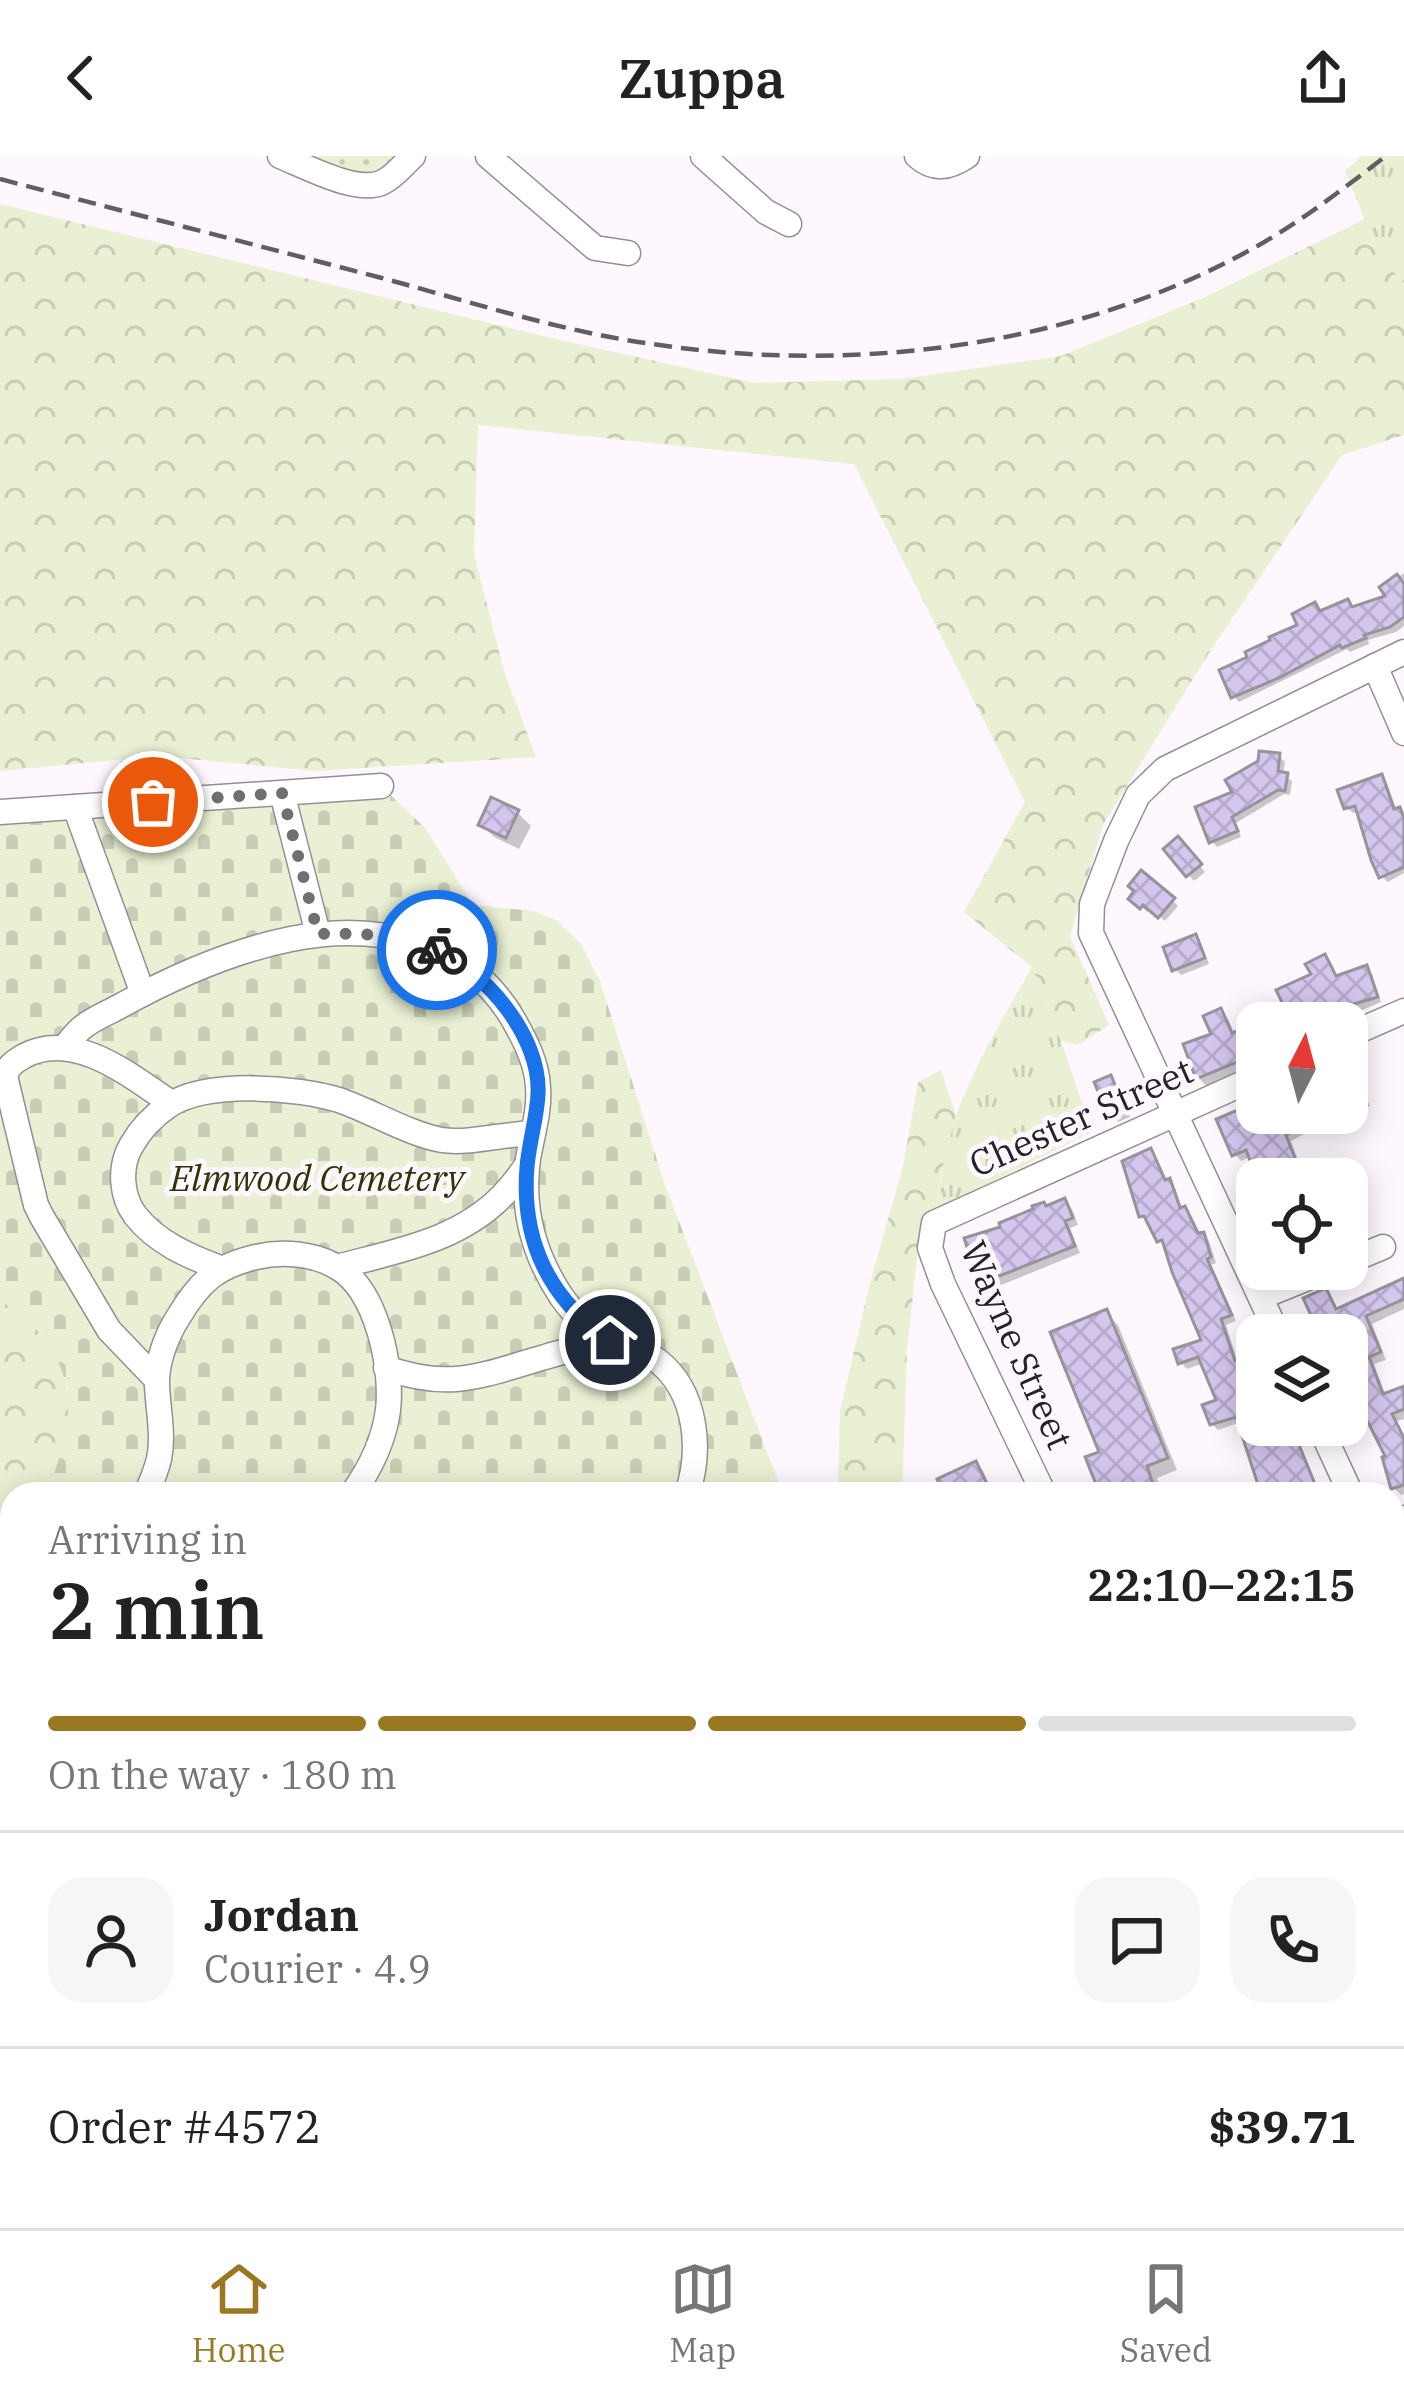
<!DOCTYPE html>
<html lang="en">
<head>
<meta charset="utf-8">
<style>
	:root { --surface:#fff; --page:#f6f6f6; --text:#222; --muted:#767676; --line:#e0e0e0; --accent:#9a7721 }
	body { margin:0; font-family:"IBM Plex Serif",serif; background:var(--page); color:var(--text); height:100vh; display:flex; flex-direction:column; font-size:45px; white-space:nowrap }
	* { box-sizing:border-box; margin:0 }
	p { font-size:39px; color:var(--muted) }
	.icon { flex:none; width:66px; height:66px; fill:none; stroke:currentColor; stroke-width:2; stroke-linecap:round; stroke-linejoin:round }
	.map { position:relative; flex:1; overflow:hidden }
	.details { position:absolute; left:0px; top:1326px; width:1404px; height:747px; display:flex; flex-direction:column; background:var(--surface); border-radius:36px 36px 0 0; box-shadow:0 6px 30px #0003 }
	.details>* { flex:none }
	.needle { width:78px; rotate:6deg }
	.controls { position:absolute; left:1236px; top:846px; display:grid; gap:24px }
	.controls a { display:grid; place-items:center; width:132px; height:132px; border-radius:24px; background:var(--surface); box-shadow:0 6px 30px #0003; font-size:60px }
	.pin { position:absolute; display:grid; place-items:center; width:102px; height:102px; color:#fff; margin:-51px; border:6px solid #fff; border-radius:50%; box-shadow:0 3px 12px #0007 }
	.courier { position:absolute; display:grid; place-items:center; width:120px; height:120px; margin:-60px; border:9px solid #1a73e8; border-radius:50%; background:#fff; color:#222; box-shadow:0 3px 15px #0007 }
	.head em { font-style:normal; font-weight:600 }
	.head div { display:flex; flex-direction:column-reverse }
	.head { display:flex; align-items:center; justify-content:space-between; height:204px; padding:0 48px }
	h1 { font-size:78px; font-weight:600; line-height:90px }
	.bar { display:grid; grid-template-columns:repeat(4,1fr); gap:18px 12px; align-content:center; height:144px; padding:0 48px }
	.bar i { height:15px; border-radius:9px; background:var(--line) }
	.bar .on { background:var(--accent) }
	.bar p { grid-column:span 4 }
	.line { display:flex; align-items:center; gap:30px; padding:0 48px; border-top:3px solid var(--line) }
	.line div { flex:1 }
	.round { display:grid; place-items:center; flex:none; width:126px; height:126px; border-radius:36px; background:var(--page) }
	header { display:flex; justify-content:space-between; align-items:center; height:156px; padding:0 48px; background:var(--surface); font-size:54px; font-weight:600 }
	.menu { display:flex; justify-content:space-around; align-items:center; height:168px; border-top:3px solid var(--line); background:var(--surface); font-size:33px; color:var(--muted) }
	.menu a { display:grid; justify-items:center; gap:6px }
	.menu .on { color:var(--accent) }
	.map>svg:first-child { display:block }
</style>
</head>
<body>
<header><svg class="icon" aria-label="back" viewBox="0 0 24 24"><path d="M15 5l-7 7 7 7"/></svg>Zuppa<svg class="icon" aria-label="share" viewBox="0 0 24 24"><path d="M12 15V3M7 8l5-5 5 5M5 13v7h14v-7"/></svg></header>
<div class="map">
<svg width="1404" height="2072" viewBox="0 0 1404 2072">
	<defs>
		<pattern id="grass-tufts" width="24" height="20" patternUnits="userSpaceOnUse" patternTransform="scale(3)"><rect width="24" height="20" fill="#e9f0d3"/><path d="M3 7l-1-3M5 7V3M7 7l1-3M15 17l-1-3M17 17v-4M19 17l1-3" fill="none" stroke="#c8ceb5"/></pattern>
		<pattern id="forest-crowns" width="20" height="18" patternUnits="userSpaceOnUse" patternTransform="scale(3)"><rect width="20" height="18" fill="#e9f0d3"/><path d="M2 6a3 3 0 1 1 6 0M12 15a3 3 0 1 1 6 0" fill="none" stroke="#c8ceb5"/></pattern>
		<pattern id="cemetery-stones" width="16" height="16" patternUnits="userSpaceOnUse" patternTransform="scale(3)"><rect width="16" height="16" fill="#e9f0d3"/><path d="M2 7V4a2 2 0 0 1 4 0v3zM10 15v-3a2 2 0 0 1 4 0v3z" fill="#c8ceb5"/></pattern>
		<pattern id="park-dots" width="8" height="8" patternUnits="userSpaceOnUse" patternTransform="scale(3)"><rect width="8" height="8" fill="#e9f0d3"/><path d="M2 2h.1M6 6h.1" fill="none" stroke="#c8ceb5" stroke-width="1.8" stroke-linecap="round"/></pattern>
		<pattern id="building-cross-hatch" width="8" height="8" patternUnits="userSpaceOnUse" patternTransform="scale(3)"><rect width="8" height="8" fill="#d5c6ee"/><path d="M0 0l8 8M0 8l8-8" fill="none" stroke="#b7aacc"/></pattern>
	</defs>
	<rect width="100%" height="100%" fill="#fef7fe"/>
	<g fill="url(#grass-tufts)">
		<polygon points="1362,0 1404,0 1404,125 1382,106 1345,15"/>
		<path d="M1032 811 1061 885 1092 976 937 1053C941 1020 946 984 959 952 978 903 1006 857 1032 811Z"/>
	</g>
	<g fill="url(#forest-crowns)">
		<polygon points="0,48 555,183 755,227 900,223 1061,200 1203,142 1365,63 1382,106 1404,125 1404,279 1342,299 1209,497 1103,669 1070,780 1109,869 1078,889 1061,885 1032,811 964,756 1025,646 854,308 478,269 474,398 504,515 536,601 315,615 159,600 0,615"/>
		<polygon points="941,914 956,959 941,1018 937,1053 921,1065 907,1194 902,1338 838,1338 840,1255 869,1131 903,1010 918,926"/>
		<path d="M0 1143C14 1155 32 1167 44 1181 65 1206 72 1242 68 1273 66 1295 54 1317 47 1338H12V1405L0 1409Z"/>
	</g>
	<g fill="url(#cemetery-stones)">
		<polygon points="381,630 426,673 473,749 533,755 556,764 581,788 600,825 664,1026 783,1338 47,1338 68,1277 68,1231 58,1205 44,1180 0,1143 0,656"/>
		<polygon points="12,1405 12,2061 1048,2061 1051,2072 0,2072 0,1409"/>
	</g>
	<polygon fill="url(#park-dots)" points="280,0 413,0 386,25"/>
	<g fill="#0003">
		<polygon points="1404,417 1404,470 1396,476 1368,484 1369,488 1350,496 1347,493 1239,546 1234,541 1301,470 1315,450 1321,455 1348,446 1354,453 1390,441 1383,432"/>
		<polygon points="1279,600 1285,606 1283,619 1292,625 1290,639 1284,638 1236,667 1241,681 1217,691 1212,685"/>
		<polygon points="121,605 135,605 148,618 148,632 134,632 121,619"/>
		<polygon points="1382,622 1387,627 1397,655 1404,659 1404,717 1388,726 1382,721 1360,655 1353,657 1347,652"/>
		<polygon points="518,657 531,670 519,693 494,681 481,668"/>
		<polygon points="1178,684 1205,716 1194,725 1167,694"/>
		<polygon points="1132,742 1173,745 1178,750 1165,765 1150,752 1147,756"/>
		<polygon points="1195,781 1201,787 1209,808 1181,819 1175,813"/>
		<polygon points="1330,807 1337,822 1366,813 1372,818 1381,846 1333,867 1295,867 1315,820"/>
		<polygon points="1221,856 1228,863 1235,879 1240,877 1248,885 1257,908 1206,930 1199,922"/>
		<polygon points="1350,911 1356,917 1370,950 1347,959 1345,957 1291,985 1305,1023 1261,1023 1252,1000 1241,1005 1235,998 1257,949 1257,957 1347,957 1347,912"/>
		<polygon points="1110,923 1116,928 1130,961 1118,966 1112,961"/>
		<polygon points="1150,996 1156,1002 1168,1026 1175,1032 1183,1054 1190,1060 1200,1080 1203,1079 1209,1085 1216,1107 1211,1109 1236,1165 1226,1169 1238,1207 1249,1202 1257,1213 1257,1269 1290,1269 1320,1338 1262,1338 1241,1266 1218,1274 1212,1268 1220,1246 1204,1207 1187,1213 1181,1207 1205,1185 1167,1092 1142,1060"/>
		<polygon points="1065,1046 1072,1053 1078,1069 1070,1072 1080,1097 989,1134 982,1127 1004,1073"/>
		<polygon points="1404,1125 1404,1153 1372,1168 1386,1204 1374,1208 1386,1240 1404,1234 1404,1263 1397,1265 1404,1280 1404,1338 1401,1339 1394,1332 1390,1302 1374,1274 1366,1266 1347,1215 1347,1179 1323,1179 1307,1144 1326,1136 1338,1155"/>
		<polygon points="1106,1157 1118,1169 1177,1314 1157,1322 1162,1338 1103,1338"/>
		<polygon points="976,1308 983,1315 994,1338 948,1338"/>
		<polygon points="1392,1505 1404,1531 1404,1622 1394,1626 1392,1599 1401,1595 1392,1572"/>
		<polygon points="1404,1750 1404,1785 1392,1790 1392,1756"/>
		<polygon points="1392,1903 1400,1921 1392,1924"/>
		<polygon points="1404,1977 1404,2019 1392,1992 1392,1982"/>
		<polygon points="1153,2061 1181,2061 1184,2072 1156,2072"/>
	</g>
	<g fill="url(#building-cross-hatch)" stroke="#96949b" stroke-width="3">
		<polygon points="1397,418 1404,428 1404,461 1390,471 1364,479 1366,482 1342,492 1340,489 1281,521 1231,542 1219,514 1247,501 1245,496 1270,484 1269,481 1297,469 1292,458 1315,446 1320,455 1348,443 1352,451 1385,440 1379,431"/>
		<polygon points="1259,595 1280,597 1278,615 1288,617 1285,635 1278,634 1232,661 1238,675 1209,687 1195,651 1232,636 1225,624 1258,605"/>
		<polygon points="1382,618 1394,653 1400,651 1404,662 1404,711 1379,722 1371,704 1355,650 1344,653 1337,634"/>
		<polygon points="491,641 519,654 506,682 478,669"/>
		<polygon points="1178,680 1202,708 1186,721 1163,693"/>
		<polygon points="1141,714 1175,742 1158,762 1143,749 1140,753 1128,743 1134,735 1128,730"/>
		<polygon points="1196,778 1205,802 1172,815 1163,791"/>
		<polygon points="1325,798 1336,820 1367,809 1378,841 1354,848 1317,867 1292,867 1276,834 1311,818 1305,808"/>
		<polygon points="1221,852 1232,877 1241,873 1252,900 1196,923 1183,888 1211,878 1203,860"/>
		<polygon points="1347,900 1365,943 1347,951"/>
		<polygon points="1111,919 1126,955 1109,962 1094,926"/>
		<polygon points="1257,946 1257,957 1328,957 1286,979 1303,1023 1257,1023 1246,994 1232,1000 1216,963"/>
		<polygon points="1151,992 1165,1024 1170,1022 1180,1052 1185,1050 1198,1077 1204,1076 1211,1101 1207,1103 1232,1159 1221,1163 1235,1205 1250,1199 1257,1215 1257,1269 1287,1269 1291,1281 1295,1279 1319,1338 1261,1338 1236,1261 1210,1269 1202,1249 1216,1244 1198,1201 1178,1208 1173,1193 1201,1184 1172,1116 1162,1084 1157,1086 1144,1060 1139,1061 1122,1005"/>
		<polygon points="1065,1042 1073,1062 1065,1065 1075,1090 979,1128 964,1082 1000,1071 999,1067 1033,1053 1032,1050 1044,1046 1046,1050"/>
		<polygon points="1404,1122 1404,1143 1366,1160 1381,1196 1369,1201 1383,1238 1404,1230 1404,1253 1392,1258 1404,1282 1404,1329 1391,1333 1382,1301 1385,1300 1368,1266 1364,1268 1356,1247 1359,1246 1347,1215 1347,1169 1320,1179 1303,1142 1326,1132 1336,1153"/>
		<polygon points="1107,1153 1168,1302 1147,1310 1156,1338 1100,1338 1085,1301 1099,1296 1050,1176"/>
		<polygon points="976,1305 988,1330 971,1338 944,1338 937,1323"/>
	</g>
	<g fill="none" stroke-linecap="round" stroke-linejoin="round">
		<defs>
			<g id="minor">
				<path d="M280 0C305 10 358 39 383 26 394 21 404 8 413 0"/>
				<polyline points="488,0 595,92 628,97"/>
				<polyline points="703,0 766,56 789,68"/>
				<path d="M917 0C934 15 949 12 967 0"/>
				<polyline points="1375,510 1404,577"/>
				<polyline points="282,637 318,778"/>
				<polyline points="75,651 143,838"/>
				<polyline points="0,656 381,630"/>
				<polyline points="1347,880 1404,855"/>
				<path d="M65 891C70 885 76 876 83 871 94 862 110 856 122 849 175 820 231 795 291 783 375 766 467 784 513 863 525 884 537 907 538 931 540 955 532 979 528 1003 521 1053 534 1099 561 1140 575 1160 594 1177 616 1186 630 1192 646 1195 658 1205 697 1236 702 1294 687 1338"/>
				<polyline points="1347,1106 1383,1091"/>
				<path d="M337 1111C396 1095 459 1085 503 1039 512 1030 520 1019 527 1009"/>
				<path d="M220 1112C188 1100 157 1087 135 1059 121 1040 119 1011 131 990 140 974 153 960 168 950 206 924 297 931 339 944 371 955 411 979 442 984 468 988 506 978 533 977"/>
				<polyline points="1261,1141 1330,1113"/>
				<polyline points="1278,1179 1091,777 1092,748 1116,685 1138,639 1165,613 1404,496"/>
				<path d="M386 1212C452 1235 482 1219 545 1201 566 1194 589 1191 610 1184"/>
				<path d="M156 1223 109 1174 42 1061 36 1049 5 920C9 909 14 906 24 900 74 873 131 920 171 947"/>
				<polyline points="1319,1269 1351,1338"/>
				<path d="M146 1338C151 1327 156 1315 159 1303 164 1279 158 1254 157 1229 156 1207 167 1178 179 1160 200 1125 217 1110 256 1101 282 1095 313 1097 337 1111 377 1134 393 1212 388 1254 384 1285 370 1313 352 1338"/>
				<polyline points="1044,1338 943,1128 930,1092 934,1067 1257,921"/>
				<polyline points="1392,1367 1404,1362"/>
				<polyline points="0,1409 12,1405"/>
				<polyline points="1392,1424 1404,1449"/>
				<polyline points="0,1747 12,1748"/>
				<polyline points="1392,1816 1404,1810"/>
				<polyline points="98,2061 101,2072"/>
				<polyline points="480,2061 483,2072"/>
				<polyline points="562,2061 578,2072"/>
				<polyline points="921,2061 927,2072"/>
				<polyline points="997,2061 997,2072"/>
				<polyline points="307,2072 335,2061"/>
				<polyline points="672,2072 674,2061"/>
				<polyline points="850,2072 855,2061"/>
				<polyline points="1376,2072 1404,2065"/>
			</g>
		</defs>
		<use href="#minor" stroke="#958f94" stroke-width="27"/>
		<use href="#minor" stroke="#fff" stroke-width="24"/>
		<path stroke="#615e61" stroke-width="4.5" stroke-dasharray="18 9" stroke-linecap="butt" d="M0 23C126 56 252 88 378 121 468 145 559 175 652 188 853 218 1072 192 1252 93 1299 67 1343 33 1386 0"/>
	</g>
	<g fill="none" stroke-linecap="round" stroke-linejoin="round">
		<path stroke="#716d71" stroke-width="12" stroke-dasharray="0 21.6" d="M153 646 282 637 318 778C360 777 399 778 437 794"/>
		<path stroke="#1a73e8" stroke-width="15" d="M437 794C486 816 541 881 538 938 537 962 529 986 527 1011 521 1084 549 1144 610 1184"/>
	</g>
	<g text-anchor="middle" stroke-width="10" stroke-linejoin="round" paint-order="stroke">
		<g font-size="36" fill="#252325" stroke="#fef7fe">
			<text transform="translate(1081 961) rotate(-24)" y="13">Chester Street</text>
			<text transform="translate(1017 1189) rotate(66)" y="13">Wayne Street</text>
		</g>
		<g font-size="36" font-style="italic" fill="#2c3503" stroke="#fef7fe">
			<text x="317" y="1035">Elmwood Cemetery</text>
		</g>
	</g>
</svg>
<div class="controls">
<a><svg class="needle" viewBox="-14 -14 28 28"><path d="M0-13l5 13h-10z" fill="#e53935"/><path d="M0 13l5-13h-10z" fill="#767676"/></svg></a>
<a><svg class="icon" aria-label="locate" viewBox="0 0 24 24"><circle cx="12" cy="12" r="6"/><path d="M12 2v4M12 18v4M2 12h4M18 12h4"/></svg></a>
<a><svg class="icon" aria-label="layers" viewBox="0 0 24 24"><path d="M12 4l9 5-9 5-9-5zM3 14l9 5 9-5"/></svg></a>
</div>
<div class="pin" style="left:153px;top:646px;background:#ea580c"><svg class="icon" aria-label="bag" viewBox="0 0 24 24"><path d="M5 8h14l-1 12H6zM9 8a3 3 0 0 1 6 0"/></svg></div>
<div class="pin" style="left:610px;top:1184px;background:#1f2937"><svg class="icon" aria-label="home" viewBox="0 0 24 24"><path d="M3 11l9-7 9 7M6 9v11h12V9"/></svg></div>
<div class="courier" style="left:437px;top:794px"><svg class="icon" aria-label="bike" viewBox="0 0 24 24"><circle cx="6" cy="16" r="4"/><circle cx="18" cy="16" r="4"/><path d="M6 16l4-8h5l3 8M10 8l3 8H6M13 5h3"/></svg></div>
<section class="details">
<div class="head"><div><h1>2 min</h1><p>Arriving in</p></div><em>22:10–22:15</em></div>
<div class="bar"><i class="on"></i><i class="on"></i><i class="on"></i><i></i><p>On the way · 180 m</p></div>
<div class="line" style="height:216px"><a class="round"><svg class="icon" aria-label="person" viewBox="0 0 24 24"><circle cx="12" cy="8" r="4"/><path d="M4 21q1-7 8-7t8 7"/></svg></a><div><b>Jordan</b><p>Courier · 4.9</p></div><a class="round"><svg class="icon" aria-label="chat" viewBox="0 0 24 24"><path d="M4 5h16v11H9l-5 4z"/></svg></a><a class="round"><svg class="icon" aria-label="phone" viewBox="0 0 24 24"><path d="M5 4h4l2 5-3 2q2 4 5 5l2-3 5 2v4C11 20 4 13 5 4z"/></svg></a></div>
<div class="line" style="height:156px"><div>Order #4572</div><b>$39.71</b></div>
</section>
</div>
<nav class="menu">
<a class="on"><svg class="icon" aria-label="home" viewBox="0 0 24 24"><path d="M3 11l9-7 9 7M6 9v11h12V9"/></svg>Home</a>
<a><svg class="icon" aria-label="map" viewBox="0 0 24 24"><path d="M3 6l6-2 6 2 6-2v14l-6 2-6-2-6 2zM9 4v14M15 6v14"/></svg>Map</a>
<a><svg class="icon" aria-label="saved" viewBox="0 0 24 24"><path d="M7 4h10v16l-5-4-5 4z"/></svg>Saved</a>
</nav>
</body>
</html>
